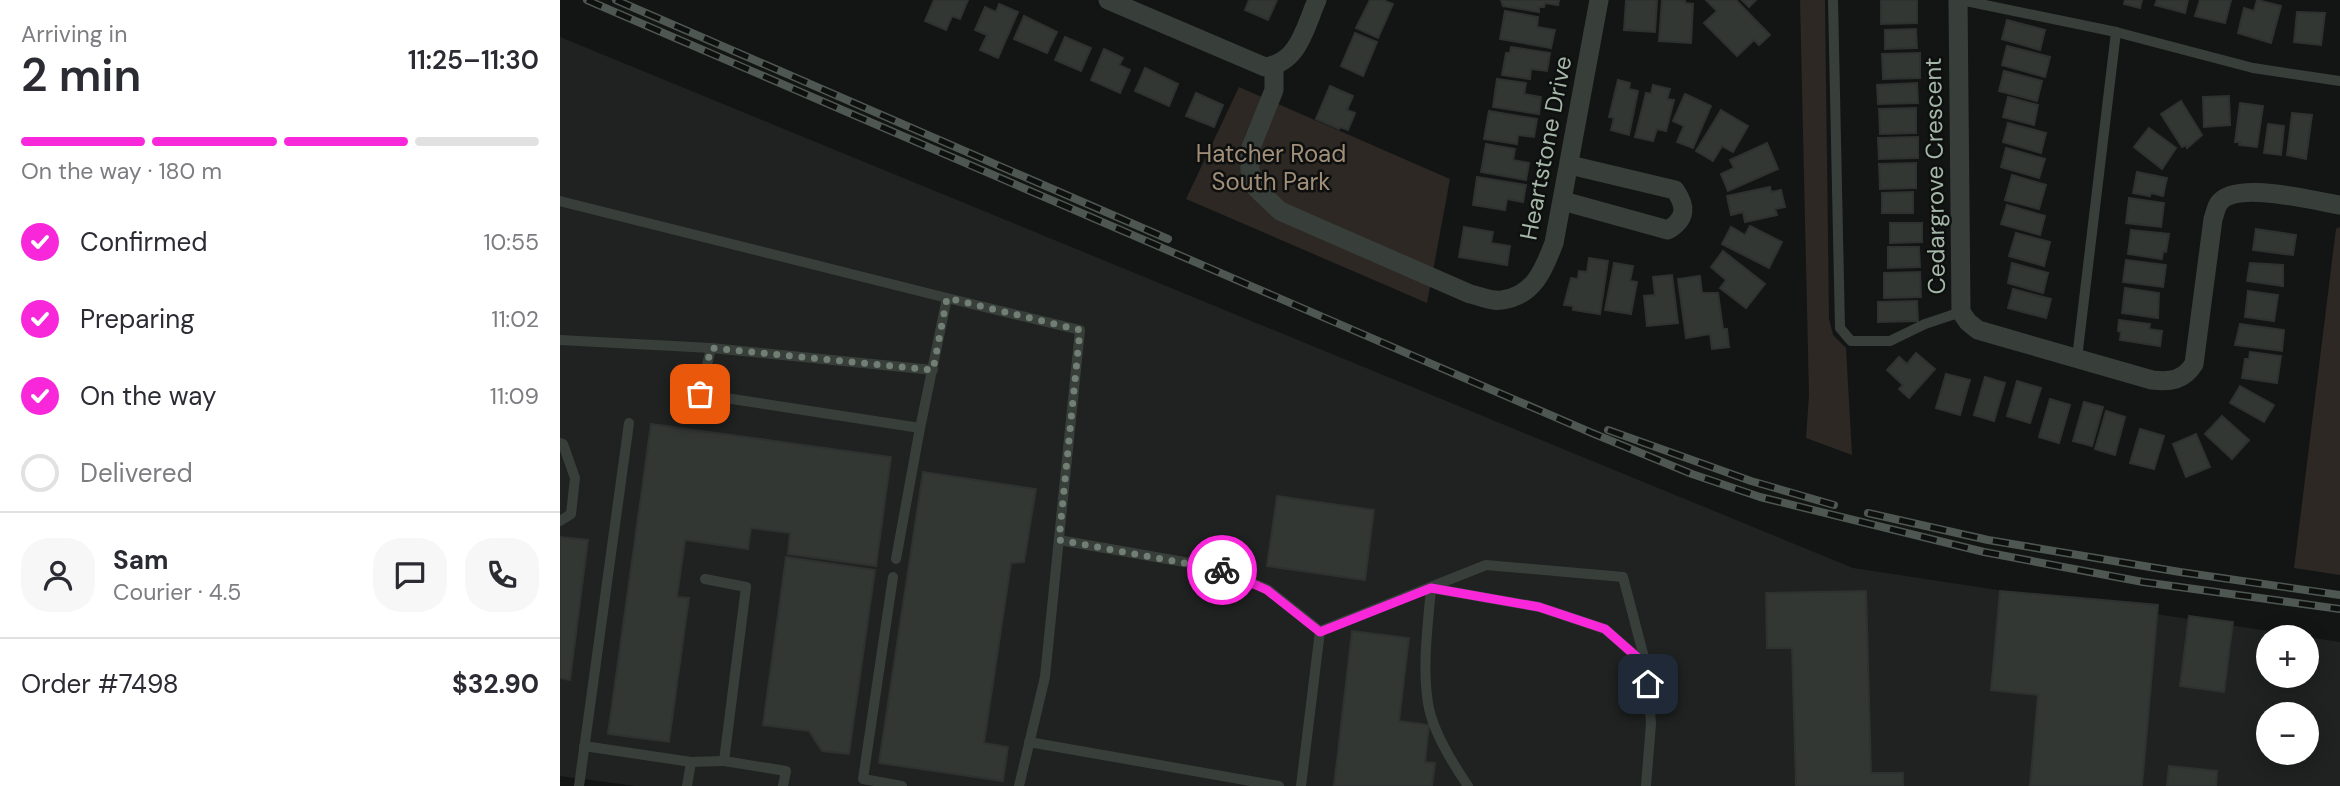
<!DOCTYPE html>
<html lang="en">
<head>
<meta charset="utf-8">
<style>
	:root { --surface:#fff; --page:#f7f7f7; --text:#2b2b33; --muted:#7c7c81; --line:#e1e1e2; --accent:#f927da }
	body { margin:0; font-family:"DM Sans",sans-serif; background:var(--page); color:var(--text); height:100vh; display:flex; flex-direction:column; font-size:26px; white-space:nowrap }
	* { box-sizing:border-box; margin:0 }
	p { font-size:23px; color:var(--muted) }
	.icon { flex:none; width:38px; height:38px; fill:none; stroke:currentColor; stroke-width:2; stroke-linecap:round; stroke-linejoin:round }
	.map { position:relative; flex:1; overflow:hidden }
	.panel { display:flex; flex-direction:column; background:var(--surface); width:560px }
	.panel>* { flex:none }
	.fabs { position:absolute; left:1696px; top:625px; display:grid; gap:14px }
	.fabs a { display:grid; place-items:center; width:63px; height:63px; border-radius:50%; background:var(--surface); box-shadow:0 4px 18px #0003; font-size:35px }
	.pin { position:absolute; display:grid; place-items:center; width:60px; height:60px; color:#fff; margin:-30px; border-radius:14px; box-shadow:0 4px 10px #0006 }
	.courier { position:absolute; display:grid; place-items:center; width:70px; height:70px; margin:-35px; border:5px solid #f927da; border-radius:50%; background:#fff; color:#222; box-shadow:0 2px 9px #0007 }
	.summary em { font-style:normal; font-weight:600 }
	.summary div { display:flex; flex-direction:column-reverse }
	.summary { display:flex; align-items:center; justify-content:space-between; height:119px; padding:0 21px }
	h1 { font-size:46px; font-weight:600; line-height:52px }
	.bar { display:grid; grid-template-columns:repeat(4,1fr); gap:10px 7px; align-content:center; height:84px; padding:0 21px }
	.bar i { height:9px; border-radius:5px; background:var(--line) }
	.bar .active { background:var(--accent) }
	.bar p { grid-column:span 4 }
	.line { display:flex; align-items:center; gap:18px; padding:0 21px; border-top:2px solid var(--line) }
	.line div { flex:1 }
	.round { display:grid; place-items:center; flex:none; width:74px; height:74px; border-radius:28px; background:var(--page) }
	ol { padding:0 21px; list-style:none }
	li { display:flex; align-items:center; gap:21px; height:77px }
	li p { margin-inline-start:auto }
	li .icon { padding:7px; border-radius:50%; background:var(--accent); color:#fff; stroke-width:4 }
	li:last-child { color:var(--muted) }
	li i { width:38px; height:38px; border:4px solid var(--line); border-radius:50% }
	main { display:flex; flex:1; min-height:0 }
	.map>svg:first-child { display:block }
</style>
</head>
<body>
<main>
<section class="panel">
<div class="summary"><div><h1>2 min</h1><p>Arriving in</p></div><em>11:25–11:30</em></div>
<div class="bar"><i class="active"></i><i class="active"></i><i class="active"></i><i></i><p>On the way · 180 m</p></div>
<ol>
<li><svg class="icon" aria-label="check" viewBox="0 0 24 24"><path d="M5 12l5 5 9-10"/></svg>Confirmed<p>10:55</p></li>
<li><svg class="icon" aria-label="check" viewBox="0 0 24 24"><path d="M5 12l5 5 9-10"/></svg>Preparing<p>11:02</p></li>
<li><svg class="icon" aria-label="check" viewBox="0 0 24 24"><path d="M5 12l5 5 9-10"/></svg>On the way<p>11:09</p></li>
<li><i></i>Delivered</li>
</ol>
<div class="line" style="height:126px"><a class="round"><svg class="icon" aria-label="person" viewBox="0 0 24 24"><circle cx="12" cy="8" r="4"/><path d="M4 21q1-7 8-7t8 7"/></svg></a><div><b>Sam</b><p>Courier · 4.5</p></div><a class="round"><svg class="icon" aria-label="chat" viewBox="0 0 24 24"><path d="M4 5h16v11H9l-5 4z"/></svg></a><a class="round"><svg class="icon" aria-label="phone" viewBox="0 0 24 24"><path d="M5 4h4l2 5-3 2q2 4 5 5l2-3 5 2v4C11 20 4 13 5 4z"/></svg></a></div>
<div class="line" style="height:91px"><div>Order #7498</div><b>$32.90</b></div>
</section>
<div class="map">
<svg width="1780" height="786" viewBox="0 0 1780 786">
	<rect width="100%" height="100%" fill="#131514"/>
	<path fill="#1f2220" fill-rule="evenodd" d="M0 37 1293 568 1780 642V786H76L0 776ZM1708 637H1746V676H1708ZM1708 714H1746V752H1708Z"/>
	<g fill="#2d2823">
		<polygon points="1240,0 1265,0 1269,319 1273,335 1286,348 1292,455 1246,438 1249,395"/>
		<polygon points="679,87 890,179 867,303 626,199"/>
		<polygon points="1780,227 1780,575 1734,568 1776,229"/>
	</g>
	<g fill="#333734" stroke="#2d312f" stroke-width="2">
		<polygon points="374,0 408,0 400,19 392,16 386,30 365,21"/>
		<polygon points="689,0 717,0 708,20 685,10"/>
		<polygon points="810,0 823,0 833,4 818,38 796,28"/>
		<polygon points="941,0 999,0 998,5 985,3 984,7 979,7 979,12 943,6"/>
		<polygon points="1066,0 1097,0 1095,32 1064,30"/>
		<polygon points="1102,0 1120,0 1125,1 1125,3 1133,4 1131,43 1099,41"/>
		<polygon points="1146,0 1176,0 1210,35 1199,45 1194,40 1177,56 1144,23 1157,11"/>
		<polygon points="1182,0 1196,0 1189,7"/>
		<polygon points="1321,0 1357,0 1357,23 1321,24"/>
		<polygon points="1565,0 1582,0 1580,8 1564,4"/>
		<polygon points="1597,0 1628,0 1625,13 1595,5"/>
		<polygon points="1640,0 1671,0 1665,23 1635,16"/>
		<polygon points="1697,0 1721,6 1711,43 1678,33 1684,8 1694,11"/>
		<polygon points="439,4 458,12 438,58 420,50 427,35 415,30 425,7 436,12"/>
		<polygon points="945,11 978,17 977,27 995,30 991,48 940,39"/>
		<polygon points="1737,12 1765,13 1761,45 1734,42"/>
		<polygon points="464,16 497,32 487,53 454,39"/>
		<polygon points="1447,20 1485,30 1480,50 1442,39"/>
		<polygon points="1356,29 1357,48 1325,49 1325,30"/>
		<polygon points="795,33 817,42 803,76 781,66"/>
		<polygon points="505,37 531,48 521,71 495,60"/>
		<polygon points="1447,46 1490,57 1485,77 1442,65"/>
		<polygon points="951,47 990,53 987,71 971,69 970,79 942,75 946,53 950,53"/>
		<polygon points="544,49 563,58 559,65 570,70 560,93 531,80"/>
		<polygon points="1360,53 1360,78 1323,79 1322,54"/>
		<polygon points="585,68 618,84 609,106 575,91"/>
		<polygon points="1444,71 1482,81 1477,101 1439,91"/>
		<polygon points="937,79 966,83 964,94 981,97 979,114 933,107"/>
		<polygon points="1058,80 1070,83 1069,89 1078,91 1069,135 1051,130 1054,118 1049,117"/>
		<polygon points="1357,83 1358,103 1318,104 1317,85"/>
		<polygon points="1093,85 1110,89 1107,99 1114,100 1106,131 1097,129 1093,141 1075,137 1086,93 1091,94"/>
		<polygon points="770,86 793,96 787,110 795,113 788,130 780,127 779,129 756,119"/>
		<polygon points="636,93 663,105 654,127 626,116"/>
		<polygon points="1125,94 1151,106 1133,148 1117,142 1124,126 1113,121"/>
		<polygon points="1669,96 1670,125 1644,127 1643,97"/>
		<polygon points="1448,97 1478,105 1474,125 1443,117"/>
		<polygon points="1621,101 1642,135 1627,148 1626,145 1622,147 1601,114"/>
		<polygon points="1680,103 1703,106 1697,147 1679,145 1680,142 1675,142"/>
		<polygon points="1356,108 1356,133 1320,134 1319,109"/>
		<polygon points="1161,110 1188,126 1173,152 1162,146 1153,161 1136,151"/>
		<polygon points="929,111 977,119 974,137 958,135 957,144 924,139"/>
		<polygon points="1732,113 1752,115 1746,159 1727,155"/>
		<polygon points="1448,123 1486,133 1481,153 1443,142"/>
		<polygon points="1708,124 1724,126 1721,155 1704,153"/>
		<polygon points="1589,128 1616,148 1602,169 1574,147"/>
		<polygon points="1358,137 1358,158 1319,159 1318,138"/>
		<polygon points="1207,143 1218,169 1168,191 1161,174 1174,168 1170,160"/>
		<polygon points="926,144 955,149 953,160 969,163 966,180 921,172"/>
		<polygon points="1446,148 1485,159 1479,178 1441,167"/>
		<polygon points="1356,163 1356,188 1320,189 1319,164"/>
		<polygon points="1577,172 1607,178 1603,196 1591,193 1590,196 1573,193"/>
		<polygon points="1452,175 1486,185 1479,209 1445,200"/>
		<polygon points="917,177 966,185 963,202 947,199 945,210 913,205"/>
		<polygon points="1210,187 1211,192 1221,190 1225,207 1215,209 1217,215 1185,222 1183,212 1171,215 1167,196"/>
		<polygon points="1353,192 1353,213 1322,213 1322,193"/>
		<polygon points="1569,198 1604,203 1601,227 1566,223"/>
		<polygon points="1447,205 1485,216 1480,235 1441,224"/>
		<polygon points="1330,223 1362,223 1362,242 1330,243"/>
		<polygon points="1190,226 1222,242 1209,268 1162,244 1171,227 1185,235"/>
		<polygon points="904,227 933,232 931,243 950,246 947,265 899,257"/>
		<polygon points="1696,229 1736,235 1733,255 1693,250"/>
		<polygon points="1571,230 1609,234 1606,252 1603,251 1602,259 1568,254"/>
		<polygon points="1456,233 1490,242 1484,266 1449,256"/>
		<polygon points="1328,247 1359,247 1360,267 1328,268"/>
		<polygon points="1163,251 1205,284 1186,308 1160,288 1166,280 1151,267"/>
		<polygon points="1029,258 1048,261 1040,314 1013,310 1013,306 1004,305 1011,278 1018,279 1019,271 1027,272"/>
		<polygon points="1566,260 1606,265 1603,287 1563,282"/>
		<polygon points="1054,263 1073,266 1070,281 1077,282 1071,314 1045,310"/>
		<polygon points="1452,263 1488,273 1483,293 1448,283"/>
		<polygon points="1690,263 1723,265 1723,286 1687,281"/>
		<polygon points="1360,272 1361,297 1324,298 1324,273"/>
		<polygon points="1112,275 1118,323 1087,326 1084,296 1095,295 1093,277"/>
		<polygon points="1140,276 1142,293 1158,293 1163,329 1167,329 1169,347 1152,349 1150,334 1126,338 1118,279"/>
		<polygon points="1565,288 1599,293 1598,318 1562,313"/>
		<polygon points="1453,289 1491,299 1486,318 1448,308"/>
		<polygon points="1688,291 1718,295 1714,321 1685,317"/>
		<polygon points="1357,301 1358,321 1318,322 1318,302"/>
		<polygon points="1559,320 1590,324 1589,329 1602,331 1600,346 1560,340 1561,332 1558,331"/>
		<polygon points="1680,324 1724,330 1722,351 1675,345"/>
		<polygon points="1690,352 1721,356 1717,383 1682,378 1685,359 1689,359"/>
		<polygon points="1356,353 1375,369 1349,398 1339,389 1343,385 1327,370 1339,357 1347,364"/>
		<polygon points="1386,374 1410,380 1400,415 1376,408"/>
		<polygon points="1425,377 1445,383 1434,421 1414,415"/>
		<polygon points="1457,381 1481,388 1470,423 1447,416"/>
		<polygon points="1680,386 1714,405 1704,422 1670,403"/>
		<polygon points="1490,399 1510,405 1499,443 1479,437"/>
		<polygon points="1524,402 1543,407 1532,446 1513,441"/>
		<polygon points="1546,411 1565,417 1555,455 1535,449"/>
		<polygon points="1662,416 1689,440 1672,459 1645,434"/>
		<polygon points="91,424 331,457 316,566 228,554 230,533 191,528 188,549 125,540 117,597 129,598 109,742 48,734"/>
		<polygon points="1580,429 1604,436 1594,469 1570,463"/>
		<polygon points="1636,434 1650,467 1626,477 1613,444"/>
		<polygon points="363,472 476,489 464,562 451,563 424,743 448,747 443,781 319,763"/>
		<polygon points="717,496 814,510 805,580 707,566"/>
		<polygon points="0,537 28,540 10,680 0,678"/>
		<polygon points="226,557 315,570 289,754 262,751 249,731 203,725"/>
		<polygon points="1306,591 1311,773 1343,773 1343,786 1236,786 1232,648 1207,648 1206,593"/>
		<polygon points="1440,591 1598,605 1582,786 1470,786 1478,695 1431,690"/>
		<polygon points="1629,616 1673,622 1664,692 1620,686"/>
		<polygon points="792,631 849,638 839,721 869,725 865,762 875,763 872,786 774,786"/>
		<polygon points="1609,766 1657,771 1656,786 1607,786"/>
	</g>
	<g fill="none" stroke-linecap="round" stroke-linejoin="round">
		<g stroke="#383f3b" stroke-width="10">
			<polyline points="1273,0 1280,328 1291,341 1330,341 1365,324 1401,312"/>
			<polyline points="1401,0 1556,32 1693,68 1780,81"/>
			<polyline points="0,201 387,298"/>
			<polyline points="0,340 151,348 140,394 360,428"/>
			<polyline points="151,348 373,370"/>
			<polyline points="1517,358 1556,32"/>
			<polyline points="0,443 3,444 15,478 11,514 0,521"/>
			<polyline points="499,540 658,568 707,589 760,631 741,786"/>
			<polyline points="336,559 360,428 387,298 520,330 485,677 459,786"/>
			<polyline points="333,577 303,779 342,786"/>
			<polyline points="145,579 186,587 164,761 226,771 223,786"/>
			<polyline points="760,631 926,565 1063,577 1086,665"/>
			<polyline points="469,742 719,786"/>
			<polyline points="24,746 131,762 127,786"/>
			<polyline points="131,762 164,761"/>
			<polyline points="19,786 69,423"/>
			<path d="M908 786C893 764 872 730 868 703 862 665 868 625 871 588L979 607 1045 629 1086 665 1091 723 1086 786"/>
		</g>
		<g stroke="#383f3b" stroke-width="19">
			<path d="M548 0 705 67C739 63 745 27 757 0"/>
			<path d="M1398 0 1401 312 1408 322 1418 330 1592 380C1610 382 1623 381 1634 364L1653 219C1655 214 1656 207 1659 203 1676 180 1754 201 1780 205"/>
			<path d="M714 66V90L690 150V170L697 189 720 211 910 294C920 296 932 302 942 300 974 296 984 269 994 243L1039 0"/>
			<path d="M1003 201 1108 230C1126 219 1127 207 1115 190L1010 165"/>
		</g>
		<defs>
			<g id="rail">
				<polyline points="27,0 1032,433 1132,474 1200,497 1424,552 1583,582 1780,609"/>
				<polyline points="56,0 608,239"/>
				<polyline points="1048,430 1191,481 1274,505"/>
				<polyline points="1308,513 1428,540 1620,572 1780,595"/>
			</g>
		</defs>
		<use href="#rail" stroke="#4e5751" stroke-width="8"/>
		<use href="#rail" stroke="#0e100f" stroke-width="5" stroke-dasharray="16" stroke-linecap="butt"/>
	</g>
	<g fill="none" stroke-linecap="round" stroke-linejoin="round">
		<polyline stroke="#717e74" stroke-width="7" stroke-dasharray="0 12.6" points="140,394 151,348 373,370 387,298 520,330 499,540 662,570"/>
		<polyline stroke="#f927da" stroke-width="9" points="662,570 707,590 760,632 871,588 979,607 1045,629 1086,665 1088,684"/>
	</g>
	<g text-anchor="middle" stroke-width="5" stroke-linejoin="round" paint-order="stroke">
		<g font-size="24" fill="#a4b6a7" stroke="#0e100f">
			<text transform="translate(986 148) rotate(-79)" y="8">Heartstone Drive</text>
			<text transform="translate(1375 176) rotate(-91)" y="8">Cedargrove Crescent</text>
		</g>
		<g font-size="24" fill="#a28f7a" stroke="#0e100f">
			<text x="711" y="162">Hatcher Road<tspan x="711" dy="28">South Park</tspan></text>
		</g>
	</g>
</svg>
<div class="fabs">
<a>+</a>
<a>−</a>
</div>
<div class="pin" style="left:140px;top:394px;background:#ea580c"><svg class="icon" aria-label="bag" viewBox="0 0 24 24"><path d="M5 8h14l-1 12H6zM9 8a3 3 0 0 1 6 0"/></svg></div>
<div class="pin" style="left:1088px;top:684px;background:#1f2937"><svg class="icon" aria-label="home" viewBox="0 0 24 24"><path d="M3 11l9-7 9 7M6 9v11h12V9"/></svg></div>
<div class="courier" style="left:662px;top:570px"><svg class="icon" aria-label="bike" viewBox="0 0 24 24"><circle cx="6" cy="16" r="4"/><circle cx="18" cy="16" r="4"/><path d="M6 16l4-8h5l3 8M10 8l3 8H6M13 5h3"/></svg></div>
</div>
</main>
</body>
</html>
